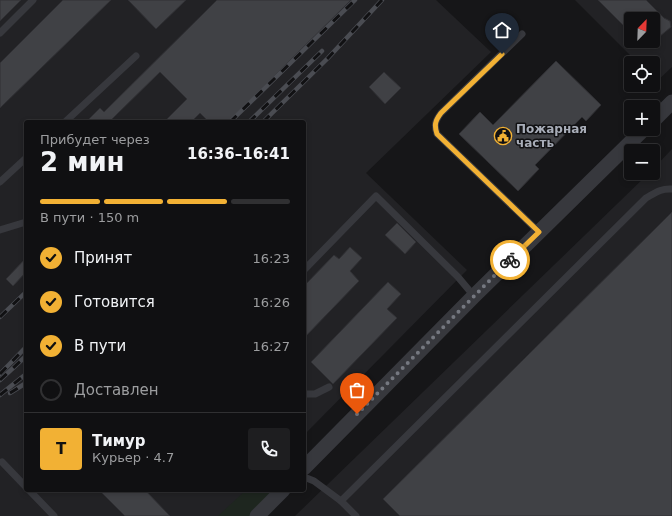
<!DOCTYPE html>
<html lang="ru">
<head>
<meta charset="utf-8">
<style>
	:root { --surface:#101012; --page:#1e1e20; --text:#f1f3f6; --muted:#9c9d9f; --line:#303032; --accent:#f2b134 }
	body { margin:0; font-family:"DejaVu Sans",sans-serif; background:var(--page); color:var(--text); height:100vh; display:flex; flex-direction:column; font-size:15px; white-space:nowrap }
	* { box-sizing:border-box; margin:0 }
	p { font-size:13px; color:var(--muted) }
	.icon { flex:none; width:22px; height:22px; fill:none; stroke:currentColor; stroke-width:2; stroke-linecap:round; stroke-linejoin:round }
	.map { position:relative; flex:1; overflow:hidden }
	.panel { position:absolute; left:24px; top:120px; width:282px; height:372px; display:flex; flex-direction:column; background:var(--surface); border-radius:4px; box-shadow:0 2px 6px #0003,0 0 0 1px var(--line) }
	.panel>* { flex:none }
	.needle { width:26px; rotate:23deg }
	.fabs { position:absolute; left:624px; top:12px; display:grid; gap:8px }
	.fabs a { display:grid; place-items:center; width:36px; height:36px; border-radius:4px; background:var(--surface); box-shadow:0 2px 6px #0003,0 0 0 1px var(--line); font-size:20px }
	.pin { position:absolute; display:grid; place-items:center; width:34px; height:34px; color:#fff; margin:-41px -17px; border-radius:50% 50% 50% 0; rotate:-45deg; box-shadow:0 0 4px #0007 }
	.pin .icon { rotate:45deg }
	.courier { position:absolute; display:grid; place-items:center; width:40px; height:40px; margin:-20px; border:3px solid #f2b134; border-radius:50%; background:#fff; color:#222; box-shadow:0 1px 5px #0007 }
	.summary em { font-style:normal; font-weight:800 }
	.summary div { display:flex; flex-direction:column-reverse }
	.summary { display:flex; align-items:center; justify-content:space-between; height:68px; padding:0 16px }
	h1 { font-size:26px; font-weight:800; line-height:30px }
	.bar { display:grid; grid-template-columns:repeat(4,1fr); gap:6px 4px; align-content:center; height:48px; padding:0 16px }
	.bar i { height:5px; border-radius:3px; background:var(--line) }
	.bar .on { background:var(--accent) }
	.bar p { grid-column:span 4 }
	.line { display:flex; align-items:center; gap:10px; padding:0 16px; border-top:1px solid var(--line) }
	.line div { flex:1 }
	.round { display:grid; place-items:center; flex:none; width:42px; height:42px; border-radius:4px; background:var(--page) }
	ol { padding:0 16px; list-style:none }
	li { display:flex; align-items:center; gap:12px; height:44px }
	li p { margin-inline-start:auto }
	li .icon { padding:4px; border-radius:50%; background:var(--accent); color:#111; stroke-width:4 }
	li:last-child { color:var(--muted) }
	li i { width:22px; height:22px; border:2px solid var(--line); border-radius:50% }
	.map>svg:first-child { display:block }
</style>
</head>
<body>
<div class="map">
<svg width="672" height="516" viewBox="0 0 672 516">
	<rect width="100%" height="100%" fill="#161618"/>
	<g fill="#222225" fill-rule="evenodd">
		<polygon points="0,0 436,0 491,52 366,173 467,270 304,435 304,122 26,122 26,490 249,490 224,516 0,516"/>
		<path d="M575 0H672V67L656 82 653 78V63H638ZM631 19H653V41H631Z"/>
		<polygon points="672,149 672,516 295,516 649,173 653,173 653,169"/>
	</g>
	<polygon fill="#1e261f" points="246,490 276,490 251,516 218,516"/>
	<g fill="#404145" stroke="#303034">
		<polygon points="0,0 21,0 0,21"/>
		<polygon points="63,0 111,0 0,108 0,63"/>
		<polygon points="128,0 186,0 156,29"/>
		<polygon points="217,0 351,0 228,122 209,122 200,113 191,122 164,122 187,99 160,72 112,119 114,122 86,122 100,108 104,112"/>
		<polygon points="598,0 646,0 664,18 670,21 671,27 653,42 653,19 631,19 631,33"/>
		<polygon points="556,61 601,105 586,121 582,117 535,165 539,169 518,191 459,134 480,112 493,125"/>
		<polygon points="384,72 401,88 385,104 369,87"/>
		<polygon points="672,212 672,516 400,516 383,499"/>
		<polygon points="397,223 416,242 405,254 385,235"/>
		<polygon points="350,247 362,258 350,271 359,281 304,338 304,286 334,255 339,259"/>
		<polygon points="26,258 26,272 13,286 6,279"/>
		<polygon points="388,282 401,294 387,309 397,318 333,384 311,362"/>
		<polygon points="99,490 145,490 170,516 125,516"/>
	</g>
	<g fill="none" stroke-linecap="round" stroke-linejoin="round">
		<g stroke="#37383d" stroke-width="7">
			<polyline points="0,33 33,0"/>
			<path d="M522 34 441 113C435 121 434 125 437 134L539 232"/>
			<polyline points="65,122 136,56"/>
			<polyline points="0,182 26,158"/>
			<polyline points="0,230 26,222"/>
			<polyline points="304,270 376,196 458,277 474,296"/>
			<polyline points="306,394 315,394 329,387"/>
			<polyline points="2,462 26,487"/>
			<polyline points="304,477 314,481 341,501"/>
			<polyline points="29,490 54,516"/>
			<path d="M356 516 341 501 646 198C655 193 661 188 672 189"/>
		</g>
		<g stroke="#37383d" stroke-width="15">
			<polyline points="653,121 672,102"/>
			<polyline points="304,468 474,296 644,129"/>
			<polyline points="257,516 283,490"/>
		</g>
		<defs>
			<g id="rail">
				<polyline points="230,122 355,0"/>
				<polyline points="249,122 322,51"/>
				<polyline points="263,122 328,58 382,0"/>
				<polyline points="0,317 26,292"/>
				<polyline points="0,374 26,347"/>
				<polyline points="0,380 26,356"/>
				<polyline points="10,393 26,383"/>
				<polyline points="0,395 26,374"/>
			</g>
		</defs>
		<use href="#rail" stroke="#4a4c52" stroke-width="4.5"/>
		<use href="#rail" stroke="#111113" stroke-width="3" stroke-dasharray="9" stroke-linecap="butt"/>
	</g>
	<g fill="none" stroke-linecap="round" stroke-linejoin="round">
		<polyline stroke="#757880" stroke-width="4" stroke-dasharray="0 7.2" points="357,414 510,260"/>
		<path stroke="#f2b134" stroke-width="5" d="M502 54 441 113C435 121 434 125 437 134L539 232 510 260"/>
	</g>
	<defs>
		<symbol id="civic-ring" viewBox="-11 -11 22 22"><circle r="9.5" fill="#111113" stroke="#f2b134" stroke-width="1.5"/><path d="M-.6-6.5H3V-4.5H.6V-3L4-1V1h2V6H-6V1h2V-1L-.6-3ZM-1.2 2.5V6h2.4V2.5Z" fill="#f2b134"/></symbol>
	</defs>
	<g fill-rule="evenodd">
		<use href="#civic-ring" x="493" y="126" width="20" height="20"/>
	</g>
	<g text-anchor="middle" stroke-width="3" stroke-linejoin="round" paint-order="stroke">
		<g font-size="12" font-weight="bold" fill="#a8adb8" stroke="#111113" text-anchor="start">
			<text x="516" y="133">Пожарная<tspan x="516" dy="14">часть</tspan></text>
		</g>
	</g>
</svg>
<div class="fabs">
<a><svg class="needle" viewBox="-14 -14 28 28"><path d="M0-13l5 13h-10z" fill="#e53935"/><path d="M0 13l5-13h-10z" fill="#9c9d9f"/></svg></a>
<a><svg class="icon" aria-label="locate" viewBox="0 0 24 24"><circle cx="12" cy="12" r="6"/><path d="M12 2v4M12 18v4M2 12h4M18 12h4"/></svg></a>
<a>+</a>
<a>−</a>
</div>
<div class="pin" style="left:357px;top:414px;background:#ea580c"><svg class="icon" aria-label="bag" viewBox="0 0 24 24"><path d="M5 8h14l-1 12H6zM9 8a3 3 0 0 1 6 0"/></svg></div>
<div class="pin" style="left:502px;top:54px;background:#1f2937"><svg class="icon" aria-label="home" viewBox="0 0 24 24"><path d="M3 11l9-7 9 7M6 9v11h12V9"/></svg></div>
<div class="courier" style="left:510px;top:260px"><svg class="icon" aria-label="bike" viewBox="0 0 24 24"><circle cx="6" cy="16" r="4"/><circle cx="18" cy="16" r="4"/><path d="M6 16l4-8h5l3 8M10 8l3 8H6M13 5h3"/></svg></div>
<section class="panel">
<div class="summary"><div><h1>2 мин</h1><p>Прибудет через</p></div><em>16:36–16:41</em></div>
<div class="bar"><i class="on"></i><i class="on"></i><i class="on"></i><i></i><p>В пути · 150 m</p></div>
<ol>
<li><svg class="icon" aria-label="check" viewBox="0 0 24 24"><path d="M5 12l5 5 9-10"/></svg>Принят<p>16:23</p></li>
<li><svg class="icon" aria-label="check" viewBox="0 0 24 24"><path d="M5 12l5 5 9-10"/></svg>Готовится<p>16:26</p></li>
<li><svg class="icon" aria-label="check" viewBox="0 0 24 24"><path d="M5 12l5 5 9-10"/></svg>В пути<p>16:27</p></li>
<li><i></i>Доставлен</li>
</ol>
<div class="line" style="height:72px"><b class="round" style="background:var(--accent);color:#111">Т</b><div><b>Тимур</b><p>Курьер · 4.7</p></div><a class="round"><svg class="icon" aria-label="phone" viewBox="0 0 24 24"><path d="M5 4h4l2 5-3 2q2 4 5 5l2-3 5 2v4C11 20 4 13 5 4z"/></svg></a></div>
</section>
</div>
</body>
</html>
